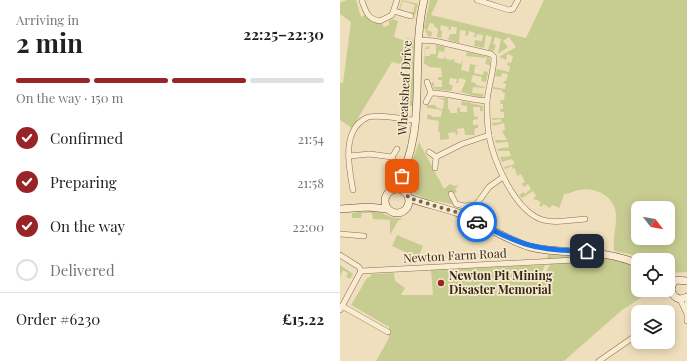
<!DOCTYPE html>
<html lang="en">
<head>
<meta charset="utf-8">
<style>
	:root { --surface:#fff; --page:#f6f6f6; --text:#202124; --muted:#757577; --line:#e0e0e0; --accent:#982427 }
	body { margin:0; font-family:"Playfair Display",serif; background:var(--page); color:var(--text); height:100vh; display:flex; flex-direction:column; font-size:15px; white-space:nowrap }
	* { box-sizing:border-box; margin:0 }
	p { font-size:13px; color:var(--muted) }
	.icon { flex:none; width:22px; height:22px; fill:none; stroke:currentColor; stroke-width:2; stroke-linecap:round; stroke-linejoin:round }
	.map { position:relative; flex:1; overflow:hidden }
	.details { display:flex; flex-direction:column; background:var(--surface); width:340px }
	.details>* { flex:none }
	.needle { width:26px; rotate:121deg }
	.controls { position:absolute; left:291px; top:201px; display:grid; gap:8px }
	.controls a { display:grid; place-items:center; width:44px; height:44px; border-radius:8px; background:var(--surface); box-shadow:0 2px 10px #0003; font-size:20px }
	.pin { position:absolute; display:grid; place-items:center; width:34px; height:34px; color:#fff; margin:-17px; border-radius:8px; box-shadow:0 2px 6px #0006 }
	.courier { position:absolute; display:grid; place-items:center; width:40px; height:40px; margin:-20px; border:3px solid #1a73e8; border-radius:50%; background:#fff; color:#222; box-shadow:0 1px 5px #0007 }
	.overview em { font-style:normal; font-weight:700 }
	.overview div { display:flex; flex-direction:column-reverse }
	.overview { display:flex; align-items:center; justify-content:space-between; height:68px; padding:0 16px }
	h1 { font-size:26px; font-weight:700; line-height:30px }
	.bar { display:grid; grid-template-columns:repeat(4,1fr); gap:6px 4px; align-content:center; height:48px; padding:0 16px }
	.bar i { height:5px; border-radius:3px; background:var(--line) }
	.bar .selected { background:var(--accent) }
	.bar p { grid-column:span 4 }
	.line { display:flex; align-items:center; gap:10px; padding:0 16px; border-top:1px solid var(--line) }
	.line div { flex:1 }
	ol { padding:0 16px; list-style:none }
	li { display:flex; align-items:center; gap:12px; height:44px }
	li p { margin-inline-start:auto }
	li .icon { padding:4px; border-radius:50%; background:var(--accent); color:#fff; stroke-width:4 }
	li:last-child { color:var(--muted) }
	li i { width:22px; height:22px; border:2px solid var(--line); border-radius:50% }
	main { display:flex; flex:1; min-height:0 }
	.map>svg:first-child { display:block }
</style>
</head>
<body>
<main>
<section class="details">
<div class="overview"><div><h1>2 min</h1><p>Arriving in</p></div><em>22:25–22:30</em></div>
<div class="bar"><i class="selected"></i><i class="selected"></i><i class="selected"></i><i></i><p>On the way · 150 m</p></div>
<ol>
<li><svg class="icon" aria-label="check" viewBox="0 0 24 24"><path d="M5 12l5 5 9-10"/></svg>Confirmed<p>21:54</p></li>
<li><svg class="icon" aria-label="check" viewBox="0 0 24 24"><path d="M5 12l5 5 9-10"/></svg>Preparing<p>21:58</p></li>
<li><svg class="icon" aria-label="check" viewBox="0 0 24 24"><path d="M5 12l5 5 9-10"/></svg>On the way<p>22:00</p></li>
<li><i></i>Delivered</li>
</ol>
<div class="line" style="height:52px"><div>Order #6230</div><b>£15.22</b></div>
</section>
<div class="map">
<svg width="347" height="361" viewBox="0 0 347 361">
	<rect width="100%" height="100%" fill="#efdfbd"/>
	<g fill="#c7cd91" fill-rule="evenodd">
		<path d="M7 0H16L21 17 25 15 31 21 42 24 44 27 49 25V21L52 19 58 21 54 37 66 41 67 38 74 40 73 106 62 105C63 92 72 84 72 71L64 70 65 65 52 62 12 128 0 120V83H3L11 22 0 14V3Z"/>
		<polygon points="62,0 78,4 75,15 69,13 73,12 75,5 63,1 60,9 64,10 59,10"/>
		<path d="M90 0H98L91 15 186 38 204 0H347V272L328 273V260H303L290 254 274 251C271 231 286 208 263 194 257 190 246 188 239 190 233 191 229 194 224 194L219 209 218 207 212 205 210 208 203 204 202 207 199 205 201 203 196 199 195 200 193 198 196 196 193 191 182 198 179 195 184 192 185 194 191 189 188 184 184 187 182 184 185 182 181 174 177 176 175 168 173 169 172 166 165 169 164 167 175 164 172 159 162 162 160 157 171 156 169 151H158L157 149 169 147 168 142 156 143 155 140H167L162 131 165 130 164 123 153 126 152 123 161 122V119L152 120V118H164V112H161L160 109H163V104H160L161 100H164L165 93 162 92V90L153 89V87L165 89 166 84 163 83 164 81H166L168 74 162 73 161 77 155 76 157 69 169 72 170 66 167 65 168 62 171 63 173 56 167 54 166 60 159 57 176 47 169 37 163 41 168 47 158 54 161 39 155 37 153 44 156 45 154 51 148 50 152 37 146 35 144 48 134 46 135 40 142 41 143 35 137 34 136 37H134L135 33 129 31 128 36 125 35 126 31 120 30 119 43 108 40 110 34H116L117 28 111 26V30L108 29 109 27 101 25 100 29 102 32 101 38 97 37 98 29 94 26V24L90 23 87 30 92 32 91 37 88 36 84 27ZM298 208H328V238H298Z"/>
		<polygon points="96,45 105,47 104,52 99,51 97,58 104,59 105,55 106,59 113,60 115,58 114,62 121,64 123,59 121,70 129,72 130,64 140,66 135,66 134,73 143,75 144,71 148,72 146,82 141,81 142,77 133,75 131,82 136,83 136,85 145,87 145,88 133,87 132,93 144,94 142,97 138,97 121,92 126,80 119,78 118,83 116,83 117,79 110,78 109,84 113,86 111,91 94,89 91,83 94,82 94,87 102,87 102,80 98,80 98,77 102,77 101,68 89,67 87,65 84,64 85,48 89,46 89,49 85,49 85,56 90,56 90,54 96,54"/>
		<polygon points="127,52 148,57 150,59 150,65 145,64 147,58 126,56"/>
		<polygon points="97,98 108,98 108,109 110,110 110,113 117,113 117,108 120,108 120,112 127,112 127,106 121,105 122,101 143,106 143,111 140,111 140,107 133,107 134,116 138,117 138,119 133,120 133,125 138,125 138,128 135,128 134,134 136,135 125,135 124,128 117,129 118,134 116,135 115,132 108,133 109,139 100,140 100,133 98,131 99,121 87,119 87,116 89,114 93,117 101,117 102,110 87,108 87,105 95,105 97,108 103,109 104,100"/>
		<path d="M79 142 104 189 110 184 114 186 117 185 118 187 115 188 117 192 113 194 111 192 107 194 114 205C103 201 91 202 81 197 58 187 74 158 79 142Z"/>
		<path d="M31 211C43 211 51 220 63 218L58 221 50 235V220L33 219 32 213H22L21 218H12V213Z"/>
		<polygon points="57,235 83,246 78,258 52,246"/>
		<path d="M208 255C239 256 269 254 298 268V290H313L282 310 224 361H36L49 338V327L11 305 27 278 30 277 32 274 54 273 55 281 65 288 61 295H93L91 270 205 265ZM210 263V264L198 290V281L205 265Z"/>
		<polygon points="0,265 13,274 10,279 6,277 8,273 3,270 0,277"/>
	</g>
	<g fill="none" stroke-linecap="round" stroke-linejoin="round">
		<defs>
			<g id="street">
				<polyline points="137,0 169,10 173,9 178,0"/>
				<path d="M22 1C26 11 27 19 40 21L52 15 57 0"/>
				<polyline points="54,11 71,16"/>
				<path d="M79 40 95 41 151 54 154 57C154 72 148 87 147 102 147 113 147 125 149 136 154 162 174 208 200 219 214 224 231 220 245 219"/>
				<path d="M91 93C110 93 128 100 147 101"/>
				<polyline points="86,102 91,93 87,82"/>
				<polyline points="89,152 96,157 95,168"/>
				<polyline points="9,156 30,154 52,157"/>
				<polyline points="96,157 122,144 149,135"/>
				<polyline points="55,164 52,157 57,149"/>
				<path d="M13 190C9 168 1 131 26 118 36 113 65 120 76 120"/>
				<polyline points="111,194 116,204 124,206 136,205 139,212"/>
				<polyline points="136,205 149,187 163,177"/>
				<polyline points="0,234 24,236"/>
				<polyline points="0,255 19,267 21,271"/>
				<polyline points="21,271 235,260"/>
				<polyline points="340,299 346,312"/>
				<polyline points="347,303 347,321"/>
				<polyline points="2,306 48,332"/>
				<polyline points="0,310 21,271"/>
				<polyline points="328,323 329,323"/>
				<polyline points="259,361 298,334"/>
			</g>
			<g id="secondary">
				<circle cx="57" cy="201" r="12"/>
				<path d="M55 189C90 129 69 64 84 0"/>
				<path d="M69 198C85 204 102 207 118 213 143 223 165 240 190 247 228 256 260 247 298 264"/>
				<polyline points="0,209 28,207 47,209"/>
				<path d="M347 281 336 280 333 283 331 289C333 298 339 301 347 297"/>
			</g>
		</defs>
		<use href="#street" stroke="#876f55" stroke-width="6"/>
		<use href="#secondary" stroke="#695039" stroke-width="8"/>
		<use href="#street" stroke="#faecd0" stroke-width="5"/>
		<use href="#secondary" stroke="#faecd0" stroke-width="7"/>
	</g>
	<g fill="none" stroke-linecap="round" stroke-linejoin="round">
		<polyline stroke="#776754" stroke-width="4" stroke-dasharray="0 7.2" points="62,176 64,191 69,198 119,213 137,222"/>
		<path stroke="#1a73e8" stroke-width="5" d="M137 222C180 245 197 251 247 251"/>
	</g>
	<circle fill="#982427" stroke="#f6e9cc" stroke-width="1.5" cx="101" cy="283" r="4"/>
	<g text-anchor="middle" stroke-width="3.5" stroke-linejoin="round" paint-order="stroke">
		<g font-size="12" fill="#36271b" stroke="#f6e9cc">
			<text transform="translate(65 88) rotate(-87)" y="4">Wheatsheaf Drive</text>
			<text transform="translate(115 256) rotate(-3)" y="4">Newton Farm Road</text>
		</g>
		<g font-size="12" font-weight="bold" fill="#36271b" stroke="#f6e9cc" text-anchor="start">
			<text x="109" y="280">Newton Pit Mining<tspan x="109" dy="14">Disaster Memorial</tspan></text>
		</g>
	</g>
</svg>
<div class="controls">
<a><svg class="needle" viewBox="-14 -14 28 28"><path d="M0-13l5 13h-10z" fill="#e53935"/><path d="M0 13l5-13h-10z" fill="#757577"/></svg></a>
<a><svg class="icon" aria-label="locate" viewBox="0 0 24 24"><circle cx="12" cy="12" r="6"/><path d="M12 2v4M12 18v4M2 12h4M18 12h4"/></svg></a>
<a><svg class="icon" aria-label="layers" viewBox="0 0 24 24"><path d="M12 4l9 5-9 5-9-5zM3 14l9 5 9-5"/></svg></a>
</div>
<div class="pin" style="left:62px;top:176px;background:#ea580c"><svg class="icon" aria-label="bag" viewBox="0 0 24 24"><path d="M5 8h14l-1 12H6zM9 8a3 3 0 0 1 6 0"/></svg></div>
<div class="pin" style="left:247px;top:251px;background:#1f2937"><svg class="icon" aria-label="home" viewBox="0 0 24 24"><path d="M3 11l9-7 9 7M6 9v11h12V9"/></svg></div>
<div class="courier" style="left:137px;top:222px"><svg class="icon" aria-label="car" viewBox="0 0 24 24"><path d="M5 17H2v-5l4-1 3-4h7l3 4 3 1v5h-3M9 17h6M6 11h13"/><circle cx="7" cy="17" r="2"/><circle cx="17" cy="17" r="2"/></svg></div>
</div>
</main>
</body>
</html>
